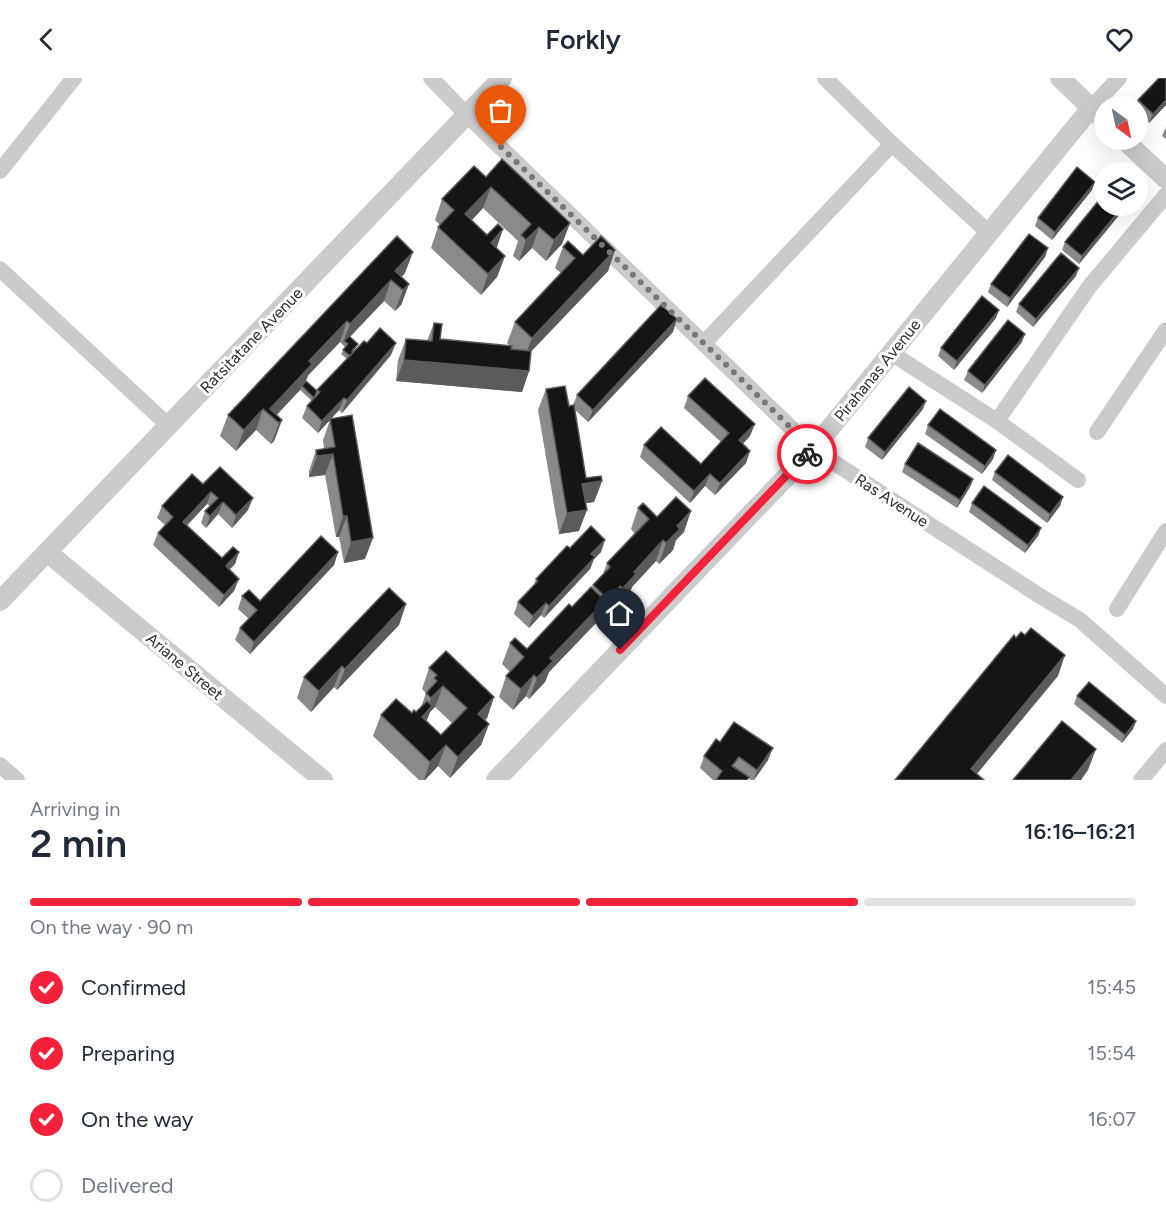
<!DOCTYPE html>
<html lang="en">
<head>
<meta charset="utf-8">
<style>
	:root { --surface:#fff; --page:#f2f2f3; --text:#1f2937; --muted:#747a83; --line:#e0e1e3; --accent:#f32139 }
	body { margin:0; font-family:Figtree,sans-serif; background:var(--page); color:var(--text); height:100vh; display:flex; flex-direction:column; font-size:22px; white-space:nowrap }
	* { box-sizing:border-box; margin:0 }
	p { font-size:20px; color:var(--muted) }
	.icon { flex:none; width:33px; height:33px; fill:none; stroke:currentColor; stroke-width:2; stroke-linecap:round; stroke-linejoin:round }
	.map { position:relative; height:702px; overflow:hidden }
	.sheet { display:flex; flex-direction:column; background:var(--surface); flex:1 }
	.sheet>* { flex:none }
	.needle { width:39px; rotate:147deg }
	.buttons { position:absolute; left:1094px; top:18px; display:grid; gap:12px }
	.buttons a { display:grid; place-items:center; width:54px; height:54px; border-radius:50%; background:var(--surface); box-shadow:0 6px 24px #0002; font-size:30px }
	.pin { position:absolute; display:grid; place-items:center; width:51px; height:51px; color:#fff; margin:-62px -26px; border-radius:50% 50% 50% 0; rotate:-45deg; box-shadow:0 0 6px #0007 }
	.pin .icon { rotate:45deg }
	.courier { position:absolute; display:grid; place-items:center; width:60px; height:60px; margin:-30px; border:4px solid #f32139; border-radius:50%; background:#fff; color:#222; box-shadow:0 2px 8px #0007 }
	.summary em { font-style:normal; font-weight:600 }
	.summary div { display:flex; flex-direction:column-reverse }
	.summary { display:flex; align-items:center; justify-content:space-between; height:102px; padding:0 30px }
	h1 { font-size:39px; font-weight:600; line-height:45px }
	.bar { display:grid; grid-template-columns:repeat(4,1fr); gap:9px 6px; align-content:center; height:72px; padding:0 30px }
	.bar i { height:8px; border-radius:4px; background:var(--line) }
	.bar .active { background:var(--accent) }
	.bar p { grid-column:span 4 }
	ol { padding:0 30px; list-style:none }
	li { display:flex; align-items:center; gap:18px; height:66px }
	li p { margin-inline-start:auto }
	li .icon { padding:6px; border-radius:50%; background:var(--accent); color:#fff; stroke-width:4 }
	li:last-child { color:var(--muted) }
	li i { width:33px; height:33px; border:3px solid var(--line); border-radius:50% }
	header { display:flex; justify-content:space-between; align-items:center; height:78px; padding:0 30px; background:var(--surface); font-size:27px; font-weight:600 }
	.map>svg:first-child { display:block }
</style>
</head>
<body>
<header><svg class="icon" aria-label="back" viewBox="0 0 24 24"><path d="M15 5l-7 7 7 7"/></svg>Forkly<svg class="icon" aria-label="heart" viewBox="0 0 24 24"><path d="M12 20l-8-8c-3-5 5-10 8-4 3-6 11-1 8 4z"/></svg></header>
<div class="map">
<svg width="1166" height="702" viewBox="0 0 1166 702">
	<rect width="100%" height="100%" fill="#fff"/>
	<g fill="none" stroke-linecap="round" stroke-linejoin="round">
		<g stroke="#cbcbcb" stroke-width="16">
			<polyline points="431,0 467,37 813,371 1040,518 1080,542 1166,618"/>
			<polyline points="825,0 892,66 989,155"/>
			<polyline points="1091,30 1119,0"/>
			<polyline points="0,93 74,0"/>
			<polyline points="0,191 169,348"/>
			<polyline points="704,265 892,66"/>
			<polyline points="891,275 997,343 1078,402"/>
			<polyline points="997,343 1089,209 1166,117"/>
			<polyline points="1097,354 1166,252"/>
			<polyline points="1117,531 1166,453"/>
			<polyline points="0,687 17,702"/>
			<polyline points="1141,702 1166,672"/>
		</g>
		<g stroke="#cbcbcb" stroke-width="20">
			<polyline points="1060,0 1104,42"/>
			<polyline points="1124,62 1166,101"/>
			<polyline points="47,474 323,702"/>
			<polyline points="0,523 502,0"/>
			<polyline points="496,702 813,371 1091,30"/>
		</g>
	</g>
	<g fill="#8a8a8a" fill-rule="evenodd">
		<polygon points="1166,0 1166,27 1149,45 1137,33 1137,28 1136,28 1138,22"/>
		<polygon points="1166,49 1166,61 1162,58"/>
		<polygon points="486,99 570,145 562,166 546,183 532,170 519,183 513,178 518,163 483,130 472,142 487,157 503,151 496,170 505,178 497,199 481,217 431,170 438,149 440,147 435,142 442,121"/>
		<polygon points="1092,112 1052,162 1035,148 1038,140"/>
		<polygon points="1123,128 1120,136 1079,186 1062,172 1065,164"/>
		<path d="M397 158 405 195 401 199 409 206 401 227 395 233 384 223 350 259 356 271 367 265 391 277 342 335 339 332 331 341 365 481 344 485 339 459H336L325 397 309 399V393L316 372 324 371 323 362 330 342 318 355 302 340 307 328 312 323 300 312 277 337 282 342 274 363 271 366 256 352 236 373 220 358 228 337ZM340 264 345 269 341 276 347 281 317 313 306 303 308 298Z"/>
		<polygon points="563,169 583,177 615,172 608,193 531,273 529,293 522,314 396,303 398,282 406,261 427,263 434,245 440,261 510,268 507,265 515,244 561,195 555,190"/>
		<polygon points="1048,170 1045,179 1007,229 988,214 991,206"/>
		<polygon points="1076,198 1033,249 1016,234 1019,226"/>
		<polygon points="996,240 954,292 938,278 941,270"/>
		<polygon points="673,254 588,344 574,331 586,400 602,403 594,424 585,425 579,453 559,456 538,332 546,311 569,328 573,327 577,317"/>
		<polygon points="1022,264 982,315 964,302 968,293"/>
		<polygon points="688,318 750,358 743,366 750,373 746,385 715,417 705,408 690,425 640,379 644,367 701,386 721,364 684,330"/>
		<polygon points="923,331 882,382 865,369 868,360"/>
		<polygon points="928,347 996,372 993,381 982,396 925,356"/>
		<polygon points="905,386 973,401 970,409 957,430 902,394"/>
		<polygon points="995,394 1063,419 1060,428 1047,445 992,402"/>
		<polygon points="203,406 248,432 232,450 218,436 206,450 201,445 205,433 210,428 207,426 187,447 222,480 239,474 235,486 229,492 234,513 219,529 153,467 158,455 165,447 157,440 162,428"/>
		<polygon points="972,425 1041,450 1038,458 1025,475 969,434"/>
		<polygon points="638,430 657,439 684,454 676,462 673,472 659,486 656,483 632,509 629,517 615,531 612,529 600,542 598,541 597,544 549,594 545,604 529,621 526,618 513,632 499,619 506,598 510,594 502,586 510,565 527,571 592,510 593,507 603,496 607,485 635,456 631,451"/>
		<polygon points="570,470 601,474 594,481 590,491 544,540 541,537 529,550 514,536 518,524 533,509 536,501"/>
		<polygon points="338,474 334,487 250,576 235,562 240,550 249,541 238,531 242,518 260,523"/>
		<polygon points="406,526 399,547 337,612 334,609 311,634 297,620 304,599"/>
		<path d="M429 590 494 619 487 640 485 642 489 646 481 667 450 700 438 688 425 702H419L373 658 381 637 412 635 416 634 421 629 426 615 422 611ZM435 629 452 645 441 657 426 644 430 634Z"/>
		<polygon points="1077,618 1136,643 1133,651 1122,665 1074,626"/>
		<polygon points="720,664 768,682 754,702 751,702 748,700 748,702 713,702 700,690 704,678"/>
	</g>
	<g fill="#5b5b5b">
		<polygon points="1166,22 1166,27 1149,45 1153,36"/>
		<polygon points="1095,104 1092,112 1052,162 1055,154"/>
		<polygon points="491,109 483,130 458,157 465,136"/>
		<polygon points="1123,128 1120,136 1079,186 1082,178"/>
		<polygon points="570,145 562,166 546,183 554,162"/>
		<polygon points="539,149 532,170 519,183 526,162"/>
		<polygon points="503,151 496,172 491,165"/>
		<polygon points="1048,170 1045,179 1007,229 1010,220"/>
		<polygon points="615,172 608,193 524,281 532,260"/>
		<polygon points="413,174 405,195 395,206 395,193"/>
		<polygon points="505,178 497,199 481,217 488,196"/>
		<polygon points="1079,190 1076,198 1033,249 1036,241"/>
		<polygon points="391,202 384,223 345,264 344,263 342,267 350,246"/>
		<polygon points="409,206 401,227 395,233 403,212"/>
		<polygon points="999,232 996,240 954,292 957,283"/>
		<polygon points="677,241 673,254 588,344 593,332"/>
		<polygon points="347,243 340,264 308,297 304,307 302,308 300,312 273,340 270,331 309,283"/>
		<polygon points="1025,256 1022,264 982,315 985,307"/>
		<polygon points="396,265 391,277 342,335 347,322"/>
		<polygon points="404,282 529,293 522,314 396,303"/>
		<polygon points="344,320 339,332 318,355 322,343"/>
		<polygon points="926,323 923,331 882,382 885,374"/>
		<polygon points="263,331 256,352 236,373 244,352"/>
		<polygon points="282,342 274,363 271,366 279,345"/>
		<polygon points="755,346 750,358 734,374 739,362"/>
		<polygon points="996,372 993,381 982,396 985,388"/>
		<polygon points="750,373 746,385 715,417 720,405"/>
		<polygon points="333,376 325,397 309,399 317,378"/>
		<polygon points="710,396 705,408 690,425 694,413"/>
		<polygon points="973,401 970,409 957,430 960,422"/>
		<polygon points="602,403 594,424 575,427 582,406"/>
		<polygon points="211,414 207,426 179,456 183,444"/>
		<polygon points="1063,419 1060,428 1047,445 1050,436"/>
		<polygon points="253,420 248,432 232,450 236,437"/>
		<polygon points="223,424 218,436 206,450 210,438"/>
		<polygon points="587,432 579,453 559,456 567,435"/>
		<polygon points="691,433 684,454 676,462 673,472 659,486 666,465 677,448"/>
		<polygon points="343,438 347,438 339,459 336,459"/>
		<polygon points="1041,450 1038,458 1025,475 1028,467"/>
		<polygon points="373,460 365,481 344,485 351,464"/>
		<polygon points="605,462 601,474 594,481 590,491 544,540 549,528 591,476"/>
		<polygon points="663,462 656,483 632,509 629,517 615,531 623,510 634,494"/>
		<polygon points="239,474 235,486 221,500 226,488"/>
		<polygon points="338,474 334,487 250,576 254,564"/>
		<polygon points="239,501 234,513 219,529 224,517"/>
		<polygon points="620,508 612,529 600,542 608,521"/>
		<polygon points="605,523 597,544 549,594 545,604 529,621 537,600 550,580"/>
		<polygon points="546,525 541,537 529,550 533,538"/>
		<polygon points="406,526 399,547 337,612 345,591"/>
		<polygon points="1065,577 1058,598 972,702 971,691"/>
		<polygon points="342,588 334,609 311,634 319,613"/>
		<polygon points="534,597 526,618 513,632 521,611"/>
		<polygon points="443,608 435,629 430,634 424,649 422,639 426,635 431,620"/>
		<polygon points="494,619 487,640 471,657 478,636"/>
		<polygon points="1136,643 1133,651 1122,665 1125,657"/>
		<polygon points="489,646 481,667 450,700 458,679"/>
		<polygon points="446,667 438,688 425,702 424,702 430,684"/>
		<polygon points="773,670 768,682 754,702 757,692"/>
		<polygon points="1096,671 1088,692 1081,702 1071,702"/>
	</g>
	<g fill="#151515" stroke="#5b5b5b" stroke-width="1.5">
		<polygon points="1159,0 1166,0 1166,22 1153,36 1138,22"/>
		<polygon points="502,81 570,145 554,162 539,149 526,162 521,157 531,146 491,109 465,136 487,157 498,146 503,151 491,165 505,178 488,196 438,149 454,132 442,121 474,88 486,99"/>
		<polygon points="1077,89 1095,104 1055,154 1038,140"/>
		<polygon points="1104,116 1104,128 1123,128 1082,178 1065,164"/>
		<polygon points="1029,156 1048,170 1010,220 991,206"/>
		<polygon points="397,158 413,174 395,193 409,206 403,212 391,202 350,246 347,243 309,283 312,286 270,331 282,342 279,345 263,331 244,352 228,337"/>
		<polygon points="601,158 615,172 532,260 515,244 575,180 563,169 568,163 583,177"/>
		<polygon points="1061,175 1079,190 1036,241 1019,226"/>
		<polygon points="982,218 999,232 957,283 941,270"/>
		<polygon points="661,227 677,241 593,332 577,317"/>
		<polygon points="1008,242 1025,256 985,307 968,293"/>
		<polygon points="434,245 442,246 440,261 512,268 511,271 531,273 529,293 404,282 406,261 432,263"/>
		<polygon points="380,250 396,265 347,322 344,320 322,343 307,328 320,314 317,312 364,263 367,265"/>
		<polygon points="349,258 358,266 352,273 353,274 350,278 343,272 348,266 344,263"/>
		<polygon points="705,300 755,346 739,362 750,373 720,405 710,396 694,413 644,367 661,349 701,386 729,355 688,318"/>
		<polygon points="306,303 317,313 314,320 302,308"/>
		<polygon points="565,308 569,328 574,327 586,400 601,398 602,403 582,406 587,432 567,435 546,311"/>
		<polygon points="909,309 926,323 885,374 868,360"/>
		<polygon points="940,331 996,372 985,388 928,347"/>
		<polygon points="352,337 373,460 351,464 347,438 343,438 333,376 317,378 316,372 335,369 330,341"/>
		<polygon points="918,365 973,401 960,422 905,386"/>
		<polygon points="1008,377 1063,419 1050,436 995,394"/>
		<polygon points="220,389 253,420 236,437 223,424 210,438 205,433 218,420 211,414 183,444 222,480 233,469 239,474 226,488 239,501 224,517 158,455 173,439 162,428 192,396 203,406"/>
		<polygon points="984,408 1041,450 1028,467 972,425"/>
		<polygon points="676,419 691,433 677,448 680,451 666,465 663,462 634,494 636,496 623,510 620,508 608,521 593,507 610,489 607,485 649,441 638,430 643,425 657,439"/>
		<polygon points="591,448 605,462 591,476 595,479 549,528 546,525 533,538 518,524 538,503 536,501 567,468 570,470"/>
		<polygon points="321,458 338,474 254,564 240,550 257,532 242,518 249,512 260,523"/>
		<polygon points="591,509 605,523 550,580 553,583 537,600 534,597 521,611 506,598 524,579 510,565 515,560 527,571 569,526 572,529"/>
		<polygon points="389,510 406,526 345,591 342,588 319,613 304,599"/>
		<polygon points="1031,550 1065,577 971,691 984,702 895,702 1014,557 1016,560 1021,554 1025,557"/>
		<polygon points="446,573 494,619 478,636 489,646 458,679 446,667 430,684 381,637 396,621 412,635 414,632 416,634 427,623 432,628 422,639 441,657 467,630 443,608 431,620 426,615 437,603 434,600 437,597 429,590"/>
		<polygon points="1089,604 1136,643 1125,657 1077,618"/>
		<polygon points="1062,643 1096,671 1071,702 1013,702"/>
		<polygon points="734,644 773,670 757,692 739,679 732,688 749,699 747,702 716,702 722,693 704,678 716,661 720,664"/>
	</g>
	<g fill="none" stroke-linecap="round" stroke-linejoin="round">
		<polyline stroke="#777" stroke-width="6" stroke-dasharray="0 10.8" points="501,69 813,371 807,376"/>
		<polyline stroke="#f32139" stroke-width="8" points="620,572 807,376"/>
	</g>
	<g text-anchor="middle" stroke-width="6" stroke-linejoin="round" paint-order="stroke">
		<g font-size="16" fill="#2e2e2e" stroke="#fff">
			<text transform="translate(251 262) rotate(-46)" y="6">Ratsitatane Avenue</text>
			<text transform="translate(877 292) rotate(-51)" y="6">Pirahanas Avenue</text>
			<text transform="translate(892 422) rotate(33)" y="6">Ras Avenue</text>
			<text transform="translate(185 588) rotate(40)" y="6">Ariane Street</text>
		</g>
	</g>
</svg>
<div class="buttons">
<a><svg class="needle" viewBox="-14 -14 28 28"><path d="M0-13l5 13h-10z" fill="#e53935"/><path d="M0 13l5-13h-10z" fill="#747a83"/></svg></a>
<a><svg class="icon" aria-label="layers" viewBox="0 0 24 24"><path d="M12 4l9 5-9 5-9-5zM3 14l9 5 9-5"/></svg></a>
</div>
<div class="pin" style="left:501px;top:69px;background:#ea580c"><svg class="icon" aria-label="bag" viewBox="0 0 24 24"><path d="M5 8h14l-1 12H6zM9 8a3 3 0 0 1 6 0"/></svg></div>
<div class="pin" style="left:620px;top:572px;background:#1f2937"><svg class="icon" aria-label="home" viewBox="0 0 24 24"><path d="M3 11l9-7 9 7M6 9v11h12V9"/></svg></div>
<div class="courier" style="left:807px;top:376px"><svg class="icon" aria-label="bike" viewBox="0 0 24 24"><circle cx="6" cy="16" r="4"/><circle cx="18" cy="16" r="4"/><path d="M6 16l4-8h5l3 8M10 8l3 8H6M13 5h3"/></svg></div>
</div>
<section class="sheet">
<div class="summary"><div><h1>2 min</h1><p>Arriving in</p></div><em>16:16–16:21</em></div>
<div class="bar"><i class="active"></i><i class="active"></i><i class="active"></i><i></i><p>On the way · 90 m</p></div>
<ol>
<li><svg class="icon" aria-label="check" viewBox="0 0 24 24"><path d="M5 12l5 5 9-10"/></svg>Confirmed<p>15:45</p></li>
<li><svg class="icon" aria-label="check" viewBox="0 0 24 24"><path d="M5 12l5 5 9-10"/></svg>Preparing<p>15:54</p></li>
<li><svg class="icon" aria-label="check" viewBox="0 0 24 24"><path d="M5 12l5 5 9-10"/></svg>On the way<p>16:07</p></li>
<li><i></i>Delivered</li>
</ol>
</section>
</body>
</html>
